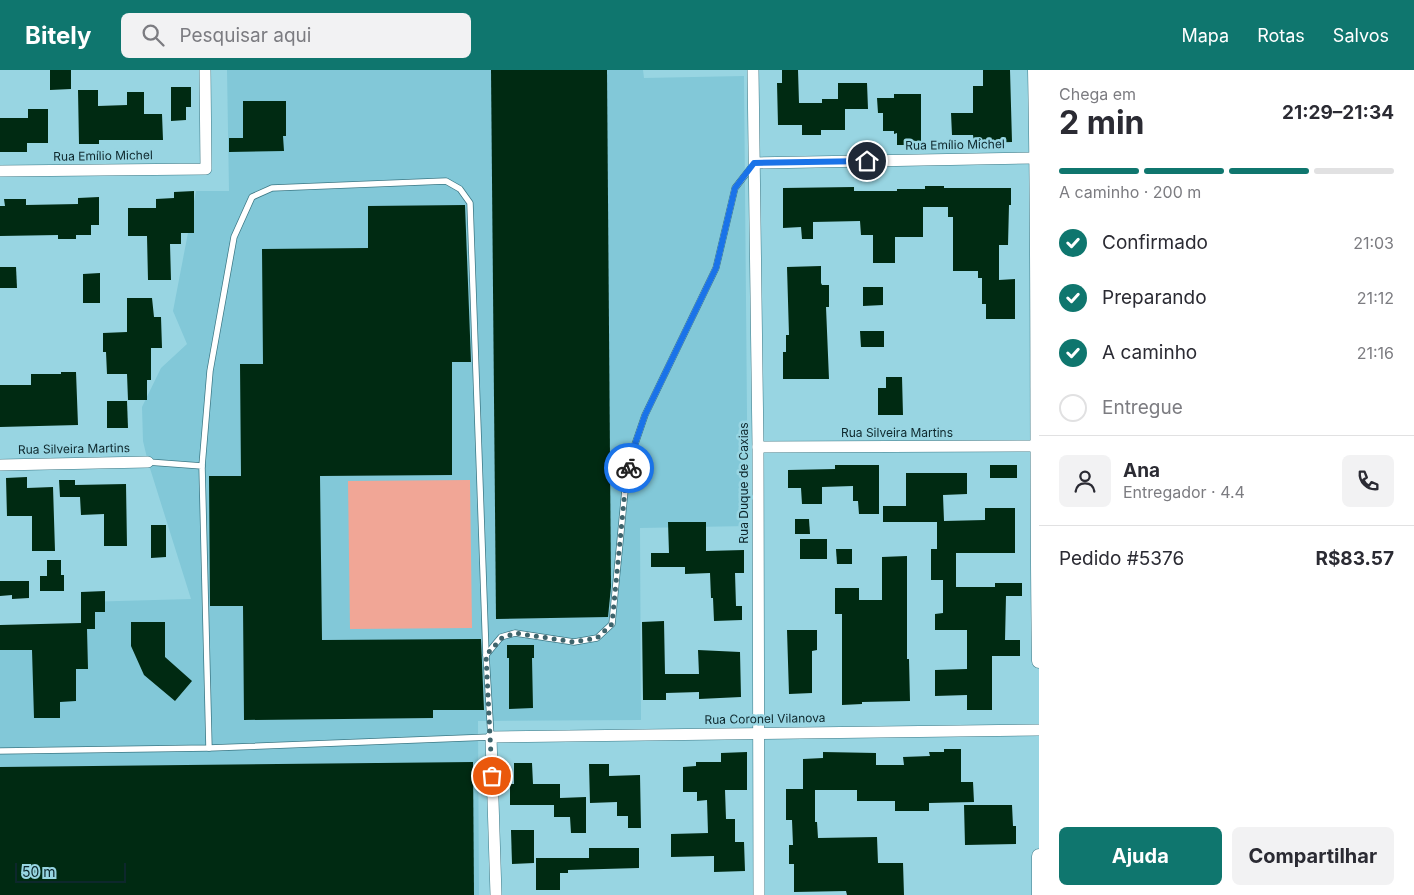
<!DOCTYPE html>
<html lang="pt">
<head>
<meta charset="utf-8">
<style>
	:root { --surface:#fff; --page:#f2f2f3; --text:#2b2b33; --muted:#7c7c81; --line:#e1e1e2; --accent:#0f766e }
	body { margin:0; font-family:Inter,sans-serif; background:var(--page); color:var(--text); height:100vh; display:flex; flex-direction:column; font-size:19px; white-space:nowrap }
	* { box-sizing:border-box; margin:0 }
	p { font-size:16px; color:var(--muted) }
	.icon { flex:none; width:28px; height:28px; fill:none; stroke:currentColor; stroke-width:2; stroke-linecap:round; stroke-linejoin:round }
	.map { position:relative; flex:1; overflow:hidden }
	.details { display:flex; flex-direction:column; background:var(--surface); width:375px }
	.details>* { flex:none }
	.scale { position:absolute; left:15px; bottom:12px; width:111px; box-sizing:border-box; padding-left:5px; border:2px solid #0d272c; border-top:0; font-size:14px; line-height:18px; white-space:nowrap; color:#0d272c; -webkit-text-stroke:4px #98d5e2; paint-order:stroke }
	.pin { position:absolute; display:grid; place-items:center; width:42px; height:42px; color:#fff; margin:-21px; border:2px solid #fff; border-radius:50%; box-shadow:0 1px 5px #0007 }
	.courier { position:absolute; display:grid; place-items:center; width:50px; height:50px; margin:-25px; border:4px solid #1a73e8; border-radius:50%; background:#fff; color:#222; box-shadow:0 1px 6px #0007 }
	.headline em { font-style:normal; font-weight:700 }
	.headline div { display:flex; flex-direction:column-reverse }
	.headline { display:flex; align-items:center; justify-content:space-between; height:85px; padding:0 20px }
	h1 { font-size:32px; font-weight:700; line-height:38px }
	.bar { display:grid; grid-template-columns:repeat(4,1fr); gap:8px 5px; align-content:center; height:60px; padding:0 20px }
	.bar i { height:6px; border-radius:4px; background:var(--line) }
	.bar .selected { background:var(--accent) }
	.bar p { grid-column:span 4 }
	.line { display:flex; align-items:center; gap:12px; padding:0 20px; border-top:1px solid var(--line) }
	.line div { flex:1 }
	.round { display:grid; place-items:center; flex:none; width:52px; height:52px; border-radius:8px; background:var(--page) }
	ol { padding:0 20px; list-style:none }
	li { display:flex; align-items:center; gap:15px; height:55px }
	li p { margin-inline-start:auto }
	li .icon { padding:5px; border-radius:50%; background:var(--accent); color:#fff; stroke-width:4 }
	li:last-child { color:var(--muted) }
	li i { width:28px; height:28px; border:2px solid var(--line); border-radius:50% }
	.cta { display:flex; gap:10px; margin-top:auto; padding:10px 20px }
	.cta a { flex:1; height:58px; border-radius:8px; background:var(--accent); color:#fff; font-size:20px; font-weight:700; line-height:58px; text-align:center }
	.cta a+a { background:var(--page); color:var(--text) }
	header { display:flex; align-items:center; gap:30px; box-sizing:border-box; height:70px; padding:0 25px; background:var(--accent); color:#fff }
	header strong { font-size:24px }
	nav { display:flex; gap:28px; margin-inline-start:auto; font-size:18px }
	.search { width:350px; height:45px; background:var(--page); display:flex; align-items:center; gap:12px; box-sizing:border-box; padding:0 18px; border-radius:8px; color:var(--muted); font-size:19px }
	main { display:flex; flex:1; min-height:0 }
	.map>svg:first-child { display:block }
</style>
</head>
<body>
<header>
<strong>Bitely</strong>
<div class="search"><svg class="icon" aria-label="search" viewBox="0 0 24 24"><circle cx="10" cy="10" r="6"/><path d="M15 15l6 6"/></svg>Pesquisar aqui</div>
<nav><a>Mapa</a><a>Rotas</a><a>Salvos</a></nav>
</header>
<main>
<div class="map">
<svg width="1039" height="825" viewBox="0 0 1039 825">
	<rect width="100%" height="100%" fill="#98d5e2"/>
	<polygon fill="#82c8d8" points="227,0 643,0 644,8 744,6 748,456 640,458 641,650 478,651 479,825 0,825 0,579 83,580 83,532 191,529 148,392 143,371 142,337 161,298 187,274 173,241 196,121 229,121"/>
	<polygon fill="#f1a696" points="470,410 472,558 350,559 348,411"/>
	<g fill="#002a12">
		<polygon points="50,0 71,0 71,19 50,20"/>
		<polygon points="491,0 607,0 611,517 608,547 496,549"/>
		<polygon points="782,0 798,0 799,33 822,33 822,29 838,29 838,13 867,13 868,39 845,39 845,60 821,60 821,65 802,65 802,55 778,55 777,13 782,13"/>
		<polygon points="983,0 1010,0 1012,72 974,73 973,65 952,65 951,43 973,43 973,16 983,16"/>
		<polygon points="171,17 191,17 191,37 186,37 186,50 171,51"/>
		<polygon points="78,20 98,20 98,36 127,35 127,22 144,22 144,44 162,44 163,70 99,70 99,74 79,74"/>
		<polygon points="894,24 921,24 921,75 897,75 897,63 894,64 894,61 883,61 883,43 878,43 877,28 894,28"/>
		<polygon points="243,31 286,31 286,66 283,66 284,81 229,82 229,68 243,68"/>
		<polygon points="28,39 48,39 48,73 27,73 27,82 0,82 0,48 28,48"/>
		<polygon points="925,116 944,116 944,118 1011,118 1011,135 1009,135 1008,175 999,175 999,210 1015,209 1015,249 986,249 986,234 982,234 982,208 978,208 978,201 953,201 953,147 948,147 948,137 923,137 923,167 895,167 895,193 873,193 873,165 861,165 860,151 813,152 813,169 802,169 801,157 783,158 783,118 854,117 854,121 897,121 897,119 925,119"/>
		<polygon points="194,121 194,163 181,163 181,174 170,174 171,210 148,210 147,166 128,166 128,138 156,138 156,129 174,128 174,122"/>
		<polygon points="99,127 99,155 91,155 91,165 76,165 76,169 58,169 58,165 0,166 0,136 5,136 4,129 26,129 26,135 78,134 78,128"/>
		<polygon points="465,135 471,292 452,292 452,405 320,406 322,570 481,569 484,640 433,640 433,648 244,650 243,536 210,536 209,406 241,406 240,294 263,294 262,179 368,178 368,136"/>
		<polygon points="821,196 821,213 822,215 829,215 829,237 826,237 829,309 783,309 783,282 786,282 786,265 789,265 787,197"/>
		<polygon points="0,197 16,197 17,218 0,218"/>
		<polygon points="100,203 100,233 83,233 83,204"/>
		<polygon points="863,217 883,217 883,235 863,236"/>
		<polygon points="127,228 152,228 154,247 161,247 162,278 151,278 151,310 147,310 147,330 128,330 127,304 107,304 106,282 103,282 103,263 127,262"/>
		<polygon points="860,261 884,261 884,277 861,277"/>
		<polygon points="61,302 76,302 78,355 0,357 0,315 31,315 31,304 61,304"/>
		<polygon points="886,307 902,307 903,345 878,345 878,318 886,318"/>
		<polygon points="107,331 127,331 128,358 107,358"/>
		<polygon points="835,395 879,395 879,444 859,444 858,431 853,431 853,416 822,417 822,434 802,434 801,418 788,418 788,400 835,399"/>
		<rect x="990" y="395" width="27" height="13"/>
		<polygon points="906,403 967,403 967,424 943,425 944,451 985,450 985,438 1015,438 1015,483 956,483 956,517 995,517 995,513 1022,513 1022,526 1006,526 1005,570 1020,570 1020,586 992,586 992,640 967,640 967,625 935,626 935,600 967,599 967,560 935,560 935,544 943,543 943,510 931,510 931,479 937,479 937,452 883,452 883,436 906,436"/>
		<polygon points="27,407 27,418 53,417 55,481 32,481 32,446 7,446 6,408"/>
		<polygon points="59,410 75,410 75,415 126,414 127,476 104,476 104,444 81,445 80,427 60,427"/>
		<polygon points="795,449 809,449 810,464 795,464"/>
		<polygon points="668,452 706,452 706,481 744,480 744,503 735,503 736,536 742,536 742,550 714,551 713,528 711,528 710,503 685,504 685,497 651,497 651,483 669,483"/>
		<polygon points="151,455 166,455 166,487 151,488"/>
		<rect x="800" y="469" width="27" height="20"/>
		<polygon points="836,479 852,479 852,494 837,494"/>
		<polygon points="907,486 907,589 909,589 910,631 862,632 862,634 842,635 842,544 835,544 835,518 859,518 859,530 882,530 882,487"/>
		<polygon points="47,490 61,490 61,505 64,505 64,521 40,521 40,506 47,506"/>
		<polygon points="0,511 29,511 29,528 12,529 12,525 0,526"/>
		<polygon points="105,521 105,542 95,542 95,559 87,559 88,599 76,599 76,631 60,632 60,648 34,648 32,580 0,580 0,555 81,553 81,522"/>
		<polygon points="664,551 665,604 699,604 698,580 740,582 741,627 699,629 699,622 666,623 666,630 643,630 642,552"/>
		<polygon points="131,552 165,552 165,587 192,611 175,631 144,605 131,576"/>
		<polygon points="787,560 817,560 817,580 812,581 812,623 789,624"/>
		<polygon points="507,575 534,575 534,588 532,588 533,638 509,639 509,588 507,588"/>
		<polygon points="944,679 961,679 961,712 973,712 974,732 929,733 929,741 895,741 895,731 857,731 857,720 815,720 815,752 817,752 818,768 877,767 878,793 903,793 904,825 847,825 846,821 794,822 794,794 789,794 789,775 793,775 792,750 786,750 786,719 803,719 803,689 823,688 823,682 876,683 876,695 904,695 903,687 930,686 929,682 944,682"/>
		<polygon points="747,682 747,720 725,720 726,749 735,749 735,772 744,772 745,801 714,802 714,786 671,787 671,764 708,763 707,730 697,731 697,722 683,722 683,697 696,696 696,692 721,692 721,683"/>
		<polygon points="473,692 474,825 0,825 0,697"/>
		<polygon points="514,693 532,693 533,714 560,714 560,728 586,727 586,763 571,763 570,747 554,747 554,735 510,735 510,714 514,714"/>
		<polygon points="589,694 609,694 609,706 640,705 641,758 628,758 628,746 617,746 617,732 590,733"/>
		<polygon points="964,735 1012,735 1013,756 1016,756 1016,774 965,775"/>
		<polygon points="511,760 534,760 534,793 512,794"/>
		<polygon points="589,778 639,778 639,798 568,800 568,803 560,803 560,820 536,820 536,788 589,788"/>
	</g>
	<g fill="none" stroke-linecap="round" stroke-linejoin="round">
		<defs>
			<g id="service">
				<polyline points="148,392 202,396 209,678"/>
				<polyline points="486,585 501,567 515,563 574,572 597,568 612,554 625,420 633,380 645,345 716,198 735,118 753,95"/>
				<polyline points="0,681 209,678 491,667 486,585 470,133 460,119 446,111 272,118 252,127 234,167 210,301 202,396"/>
			</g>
			<g id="minor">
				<polyline points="753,0 758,377 759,825"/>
				<polyline points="755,93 1036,88"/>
				<polyline points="0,101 206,99 205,0"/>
				<polyline points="758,377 1037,376"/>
				<polyline points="0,395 148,392"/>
				<polyline points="496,825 491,667 1039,660"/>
			</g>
			<g id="tertiary">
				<path d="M1035 0C1039 197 1036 394 1039 591"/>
				<polyline points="1039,825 1039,786"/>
			</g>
		</defs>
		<use href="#service" stroke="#3c7885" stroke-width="7"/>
		<use href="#minor" stroke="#3c7885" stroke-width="12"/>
		<use href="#tertiary" stroke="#3c7885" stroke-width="15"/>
		<use href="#service" stroke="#fff" stroke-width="5.5"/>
		<use href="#minor" stroke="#fff" stroke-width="11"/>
		<use href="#tertiary" stroke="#fff" stroke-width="14"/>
	</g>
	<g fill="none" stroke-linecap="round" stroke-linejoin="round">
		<polyline stroke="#3e646c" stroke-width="5" stroke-dasharray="0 9" points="492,706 486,585 502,568 515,563 574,572 597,568 612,554 625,420 629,398"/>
		<polyline stroke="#1a73e8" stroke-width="6" points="629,398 633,380 645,345 716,198 735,118 754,93 867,91"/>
	</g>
	<g text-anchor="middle" stroke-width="5" stroke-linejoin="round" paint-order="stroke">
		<g font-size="12" fill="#0d272c" stroke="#98d5e2">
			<text transform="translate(955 75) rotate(-1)" y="4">Rua Emílio Michel</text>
			<text transform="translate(103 86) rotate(-1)" y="4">Rua Emílio Michel</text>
			<text x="897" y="367">Rua Silveira Martins</text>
			<text transform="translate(74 379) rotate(-1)" y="4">Rua Silveira Martins</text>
			<text transform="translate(744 413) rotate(-90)" y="4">Rua Duque de Caxias</text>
			<text transform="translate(765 649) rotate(-1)" y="4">Rua Coronel Vilanova</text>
		</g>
	</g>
</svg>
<div class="scale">50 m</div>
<div class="pin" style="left:492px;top:706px;background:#ea580c"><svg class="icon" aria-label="bag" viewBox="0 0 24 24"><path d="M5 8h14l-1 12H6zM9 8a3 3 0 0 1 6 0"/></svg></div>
<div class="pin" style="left:867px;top:91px;background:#1f2937"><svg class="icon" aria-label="home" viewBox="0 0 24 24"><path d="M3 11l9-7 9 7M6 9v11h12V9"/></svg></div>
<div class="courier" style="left:629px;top:398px"><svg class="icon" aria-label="bike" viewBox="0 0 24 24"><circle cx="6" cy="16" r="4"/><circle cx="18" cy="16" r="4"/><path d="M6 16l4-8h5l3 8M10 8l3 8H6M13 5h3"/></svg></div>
</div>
<section class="details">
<div class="headline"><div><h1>2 min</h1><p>Chega em</p></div><em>21:29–21:34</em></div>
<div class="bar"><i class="selected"></i><i class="selected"></i><i class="selected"></i><i></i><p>A caminho · 200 m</p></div>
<ol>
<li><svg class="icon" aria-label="check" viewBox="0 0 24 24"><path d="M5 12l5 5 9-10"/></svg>Confirmado<p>21:03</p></li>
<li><svg class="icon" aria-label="check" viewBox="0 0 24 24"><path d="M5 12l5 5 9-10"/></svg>Preparando<p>21:12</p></li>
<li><svg class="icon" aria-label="check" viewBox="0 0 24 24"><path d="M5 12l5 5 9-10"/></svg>A caminho<p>21:16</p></li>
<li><i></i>Entregue</li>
</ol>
<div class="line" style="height:90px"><a class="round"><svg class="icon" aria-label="person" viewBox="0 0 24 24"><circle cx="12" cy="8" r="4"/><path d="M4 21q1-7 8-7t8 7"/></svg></a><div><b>Ana</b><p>Entregador · 4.4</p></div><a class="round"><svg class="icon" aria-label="phone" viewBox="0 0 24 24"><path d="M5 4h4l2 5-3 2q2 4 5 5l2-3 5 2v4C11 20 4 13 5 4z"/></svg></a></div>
<div class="line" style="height:65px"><div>Pedido #5376</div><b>R$83.57</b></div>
<div class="cta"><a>Ajuda</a><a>Compartilhar</a></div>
</section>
</main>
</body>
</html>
